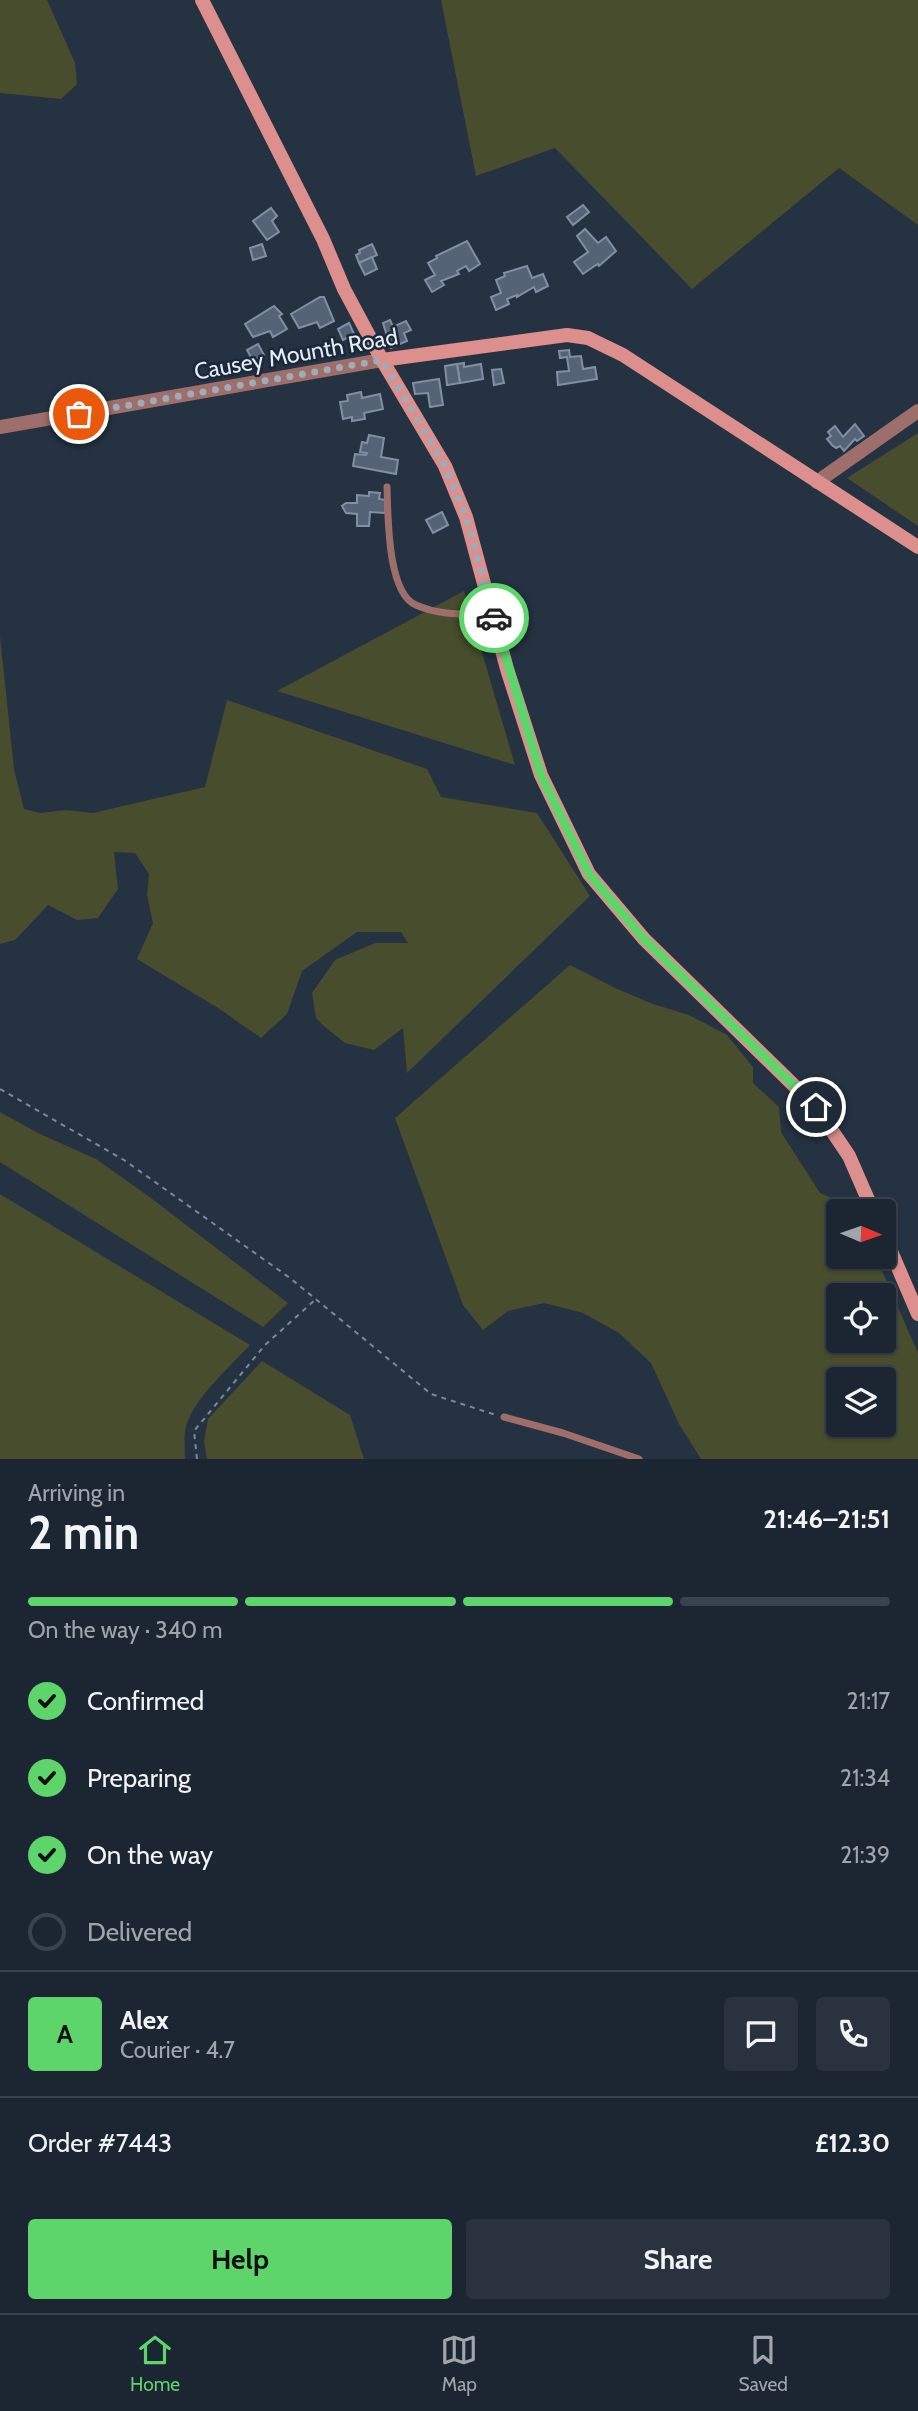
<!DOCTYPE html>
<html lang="en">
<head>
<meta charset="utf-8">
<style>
	:root { --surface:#1c2632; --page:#29323e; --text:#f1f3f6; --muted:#a0a5ac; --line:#3a434d; --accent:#5ed56b }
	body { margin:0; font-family:Cabin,sans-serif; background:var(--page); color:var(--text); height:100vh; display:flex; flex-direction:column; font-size:26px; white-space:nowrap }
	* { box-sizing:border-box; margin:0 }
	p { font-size:23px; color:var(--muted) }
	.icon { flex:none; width:38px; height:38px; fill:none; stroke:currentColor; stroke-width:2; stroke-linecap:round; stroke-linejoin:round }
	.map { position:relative; height:1459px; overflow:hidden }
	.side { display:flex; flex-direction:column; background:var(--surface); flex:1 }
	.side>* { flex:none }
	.needle { width:46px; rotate:92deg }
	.controls { position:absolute; left:826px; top:1199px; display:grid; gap:14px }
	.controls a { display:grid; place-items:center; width:70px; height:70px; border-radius:7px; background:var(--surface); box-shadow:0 2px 5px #0004,0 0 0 2px var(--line); font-size:35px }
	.pin { position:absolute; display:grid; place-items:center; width:60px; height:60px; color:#fff; margin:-30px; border:4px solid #fff; border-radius:50%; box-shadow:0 2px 7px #0007 }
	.courier { position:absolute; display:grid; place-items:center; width:70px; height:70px; margin:-35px; border:5px solid #5ed56b; border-radius:50%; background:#fff; color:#222; box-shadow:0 2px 9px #0007 }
	.head em { font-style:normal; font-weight:700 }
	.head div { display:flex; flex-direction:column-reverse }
	.head { display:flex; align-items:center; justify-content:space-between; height:119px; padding:0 28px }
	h1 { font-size:46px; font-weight:700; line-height:52px }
	.bar { display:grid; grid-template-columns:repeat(4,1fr); gap:10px 7px; align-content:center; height:84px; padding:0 28px }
	.bar i { height:9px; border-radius:5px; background:var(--line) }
	.bar .active { background:var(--accent) }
	.bar p { grid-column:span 4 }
	.line { display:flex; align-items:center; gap:18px; padding:0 28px; border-top:2px solid var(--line) }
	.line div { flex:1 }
	.round { display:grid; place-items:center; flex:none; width:74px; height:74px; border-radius:7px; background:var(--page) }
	ol { padding:0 28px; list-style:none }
	li { display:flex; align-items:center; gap:21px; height:77px }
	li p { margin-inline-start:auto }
	li .icon { padding:7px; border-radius:50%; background:var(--accent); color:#111; stroke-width:4 }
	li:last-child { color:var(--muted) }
	li i { width:38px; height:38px; border:4px solid var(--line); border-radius:50% }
	.action { display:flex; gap:14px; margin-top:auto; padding:14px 28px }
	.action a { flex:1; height:80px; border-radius:7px; background:var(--accent); color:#111; font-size:28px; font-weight:700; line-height:80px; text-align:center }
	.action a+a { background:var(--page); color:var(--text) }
	.tabs { display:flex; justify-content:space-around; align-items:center; height:98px; border-top:2px solid var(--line); background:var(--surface); font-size:19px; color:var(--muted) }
	.tabs a { display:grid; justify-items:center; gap:4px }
	.tabs .active { color:var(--accent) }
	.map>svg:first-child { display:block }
</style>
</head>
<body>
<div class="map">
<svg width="918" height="1459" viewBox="0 0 918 1459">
	<rect width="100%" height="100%" fill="#253242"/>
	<g fill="#474d2d" fill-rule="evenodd">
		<polygon points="0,0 47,0 75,63 77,84 61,99 0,93"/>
		<polygon points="441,0 918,0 918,225 839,168 692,289 555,148 476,176"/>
		<polygon points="918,433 918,526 847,478"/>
		<polygon points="464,591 515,765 277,691"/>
		<polygon points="0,636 14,769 24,809 40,813 66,810 93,813 205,787 227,700 427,769 441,797 537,813 590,896 407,1073 403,1028 374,1050 345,1043 325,1027 316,1018 312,993 335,960 375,943 408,943 401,932 357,932 302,971 287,1014 261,1038 218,1008 137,959 153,923 147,895 149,874 135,853 114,852 118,889 98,918 77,920 48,905 15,940 0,944"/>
		<path d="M570 965 615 988 653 1004 689 1015 727 1035 753 1067V1083L779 1107 781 1132 820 1193 854 1207 856 1211H838V1256L876 1257 918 1353V1459H701L679 1424 651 1363 619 1333 583 1313 544 1303 508 1311 483 1330 463 1305 395 1118ZM838 1295H884V1340H838ZM838 1379H884V1424H838Z"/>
		<polygon points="0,1112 38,1133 96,1159 147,1195 288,1303 263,1327 0,1162"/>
		<path d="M0 1194 250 1345C231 1366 188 1403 185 1432 184 1440 185 1450 185 1459H0Z"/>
		<polygon points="262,1361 350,1415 364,1459 207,1459 204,1441 208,1419"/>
	</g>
	<g fill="#556376" stroke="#8090a4" stroke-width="2">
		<polygon points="583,205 589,212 573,225 567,217"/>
		<polygon points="271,208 277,216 272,221 279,232 267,240 253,221"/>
		<polygon points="585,229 598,243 606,237 616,251 599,266 598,264 593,267 583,274 574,262 588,252 577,236"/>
		<polygon points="467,241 480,264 469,271 466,266 457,271 459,274 441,281 444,285 432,292 425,280 435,275 428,263 437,258 436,256"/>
		<polygon points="262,244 266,256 253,260 250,248"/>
		<polygon points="372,244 377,255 359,263 356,255 360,253 359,250"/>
		<polygon points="372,257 377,269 365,275 359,263"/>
		<polygon points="527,266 532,278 543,274 548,286 536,292 534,287 517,297 517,295 507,299 509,304 496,310 491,297 501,293 496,280 505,276 504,273"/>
		<polygon points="320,297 324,297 334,321 320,328 317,322 299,328 291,314"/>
		<polygon points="274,306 282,314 279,316 287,329 273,337 270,331 253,337 245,324"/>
		<polygon points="390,320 393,327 406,321 411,330 404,333 407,341 391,348 384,338 387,336 383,323"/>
		<polygon points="349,323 354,334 343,340 338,329"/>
		<polygon points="258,344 264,355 253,361 247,350"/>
		<polygon points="569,350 570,357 581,356 583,369 595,367 597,379 558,385 557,372 569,371 567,357 560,358 559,351"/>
		<polygon points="464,363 464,367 481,364 483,379 460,383 457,364"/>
		<polygon points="457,364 460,383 447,385 445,366"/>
		<polygon points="501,369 504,383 494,385 492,370"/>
		<polygon points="439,379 443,405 430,407 428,393 415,394 413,383"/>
		<polygon points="361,392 362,398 380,394 383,409 364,413 365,419 352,421 352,417 343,419 340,402 348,401 347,395"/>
		<polygon points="855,424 864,436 857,441 855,439 844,451 840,446 836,448 832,445 827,439 831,436 828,432 835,426 843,437"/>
		<polygon points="369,435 384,438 381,457 398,460 396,474 353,466 355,454 366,455 367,453 360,452 362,442 367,443"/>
		<polygon points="369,492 380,493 379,499 386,500 385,513 370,512 369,526 357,526 357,514 346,513 342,506 346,503 357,503 357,495 369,496"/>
		<polygon points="442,512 448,525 433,533 426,520"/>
	</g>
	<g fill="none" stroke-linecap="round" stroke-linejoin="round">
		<g stroke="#7e8997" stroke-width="2" stroke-dasharray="5 5" stroke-linecap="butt">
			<polyline points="0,1089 124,1160 290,1278 431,1394 496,1415"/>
			<polyline points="197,1459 194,1431 265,1345 316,1299"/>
		</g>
		<g stroke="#9e6e6b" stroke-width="7">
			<path d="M387 487C388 514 387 593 416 605 440 616 467 614 492 615"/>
			<polyline points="504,1417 563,1433 639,1459"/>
		</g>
		<g stroke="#9e6e6b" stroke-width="14">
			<polyline points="0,427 382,360"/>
			<polyline points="817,482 918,411"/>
		</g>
		<g stroke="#dc8f8c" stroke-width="14">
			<polyline points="202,0 323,239 344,289 382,360 445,466 466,517 507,669 541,775 589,874 644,939 816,1107 849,1156 873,1211"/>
			<polyline points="382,360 567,335 588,338 623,355 918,547"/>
			<polyline points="884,1235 918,1314"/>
		</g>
	</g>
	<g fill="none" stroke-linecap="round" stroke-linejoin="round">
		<polyline stroke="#a0abb8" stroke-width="7" stroke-dasharray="0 12.6" points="79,414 382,360 445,466 466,517 494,618"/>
		<polyline stroke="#5ed56b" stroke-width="9" points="494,618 541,775 589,874 644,939 816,1107"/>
	</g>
	<g text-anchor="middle" stroke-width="5" stroke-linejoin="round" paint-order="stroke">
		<g font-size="23" fill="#e3ecf7" stroke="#1b2838">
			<text transform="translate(296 354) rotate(-10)" y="8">Causey Mounth Road</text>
		</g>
	</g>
</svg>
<div class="controls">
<a><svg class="needle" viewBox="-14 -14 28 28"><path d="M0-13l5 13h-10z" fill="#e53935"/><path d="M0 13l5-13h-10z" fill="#a0a5ac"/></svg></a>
<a><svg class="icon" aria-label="locate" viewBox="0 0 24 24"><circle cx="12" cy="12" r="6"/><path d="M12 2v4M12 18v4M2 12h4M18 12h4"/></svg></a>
<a><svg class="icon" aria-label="layers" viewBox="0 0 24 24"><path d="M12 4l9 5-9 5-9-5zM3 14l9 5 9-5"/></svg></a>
</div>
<div class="pin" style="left:79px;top:414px;background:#ea580c"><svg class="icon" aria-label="bag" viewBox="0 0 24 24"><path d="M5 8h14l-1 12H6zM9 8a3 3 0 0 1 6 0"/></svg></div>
<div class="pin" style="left:816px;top:1107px;background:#1f2937"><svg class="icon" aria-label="home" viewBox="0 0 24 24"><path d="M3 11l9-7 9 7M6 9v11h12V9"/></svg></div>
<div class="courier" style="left:494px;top:618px"><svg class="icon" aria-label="car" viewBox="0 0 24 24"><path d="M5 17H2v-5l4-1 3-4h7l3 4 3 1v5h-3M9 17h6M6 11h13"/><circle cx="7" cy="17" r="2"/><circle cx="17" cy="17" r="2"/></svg></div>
</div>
<section class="side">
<div class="head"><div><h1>2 min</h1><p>Arriving in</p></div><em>21:46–21:51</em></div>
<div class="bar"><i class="active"></i><i class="active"></i><i class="active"></i><i></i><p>On the way · 340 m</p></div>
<ol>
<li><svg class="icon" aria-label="check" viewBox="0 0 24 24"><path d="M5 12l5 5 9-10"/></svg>Confirmed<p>21:17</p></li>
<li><svg class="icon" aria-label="check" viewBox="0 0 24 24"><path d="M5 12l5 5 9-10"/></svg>Preparing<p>21:34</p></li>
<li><svg class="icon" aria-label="check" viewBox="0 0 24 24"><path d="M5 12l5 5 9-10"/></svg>On the way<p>21:39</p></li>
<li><i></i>Delivered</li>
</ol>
<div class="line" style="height:126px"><b class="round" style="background:var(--accent);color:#111">A</b><div><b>Alex</b><p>Courier · 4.7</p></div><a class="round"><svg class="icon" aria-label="chat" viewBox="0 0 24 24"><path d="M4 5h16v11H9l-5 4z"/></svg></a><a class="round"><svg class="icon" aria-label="phone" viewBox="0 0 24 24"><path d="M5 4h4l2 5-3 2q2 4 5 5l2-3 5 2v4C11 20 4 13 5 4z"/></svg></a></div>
<div class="line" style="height:91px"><div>Order #7443</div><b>£12.30</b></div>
<div class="action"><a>Help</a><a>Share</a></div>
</section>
<nav class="tabs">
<a class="active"><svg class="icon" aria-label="home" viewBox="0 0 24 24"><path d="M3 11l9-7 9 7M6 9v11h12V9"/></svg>Home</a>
<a><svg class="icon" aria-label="map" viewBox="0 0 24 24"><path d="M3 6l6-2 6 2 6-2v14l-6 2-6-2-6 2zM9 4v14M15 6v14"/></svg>Map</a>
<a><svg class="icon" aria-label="saved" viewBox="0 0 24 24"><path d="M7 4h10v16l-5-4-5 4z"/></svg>Saved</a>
</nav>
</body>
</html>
